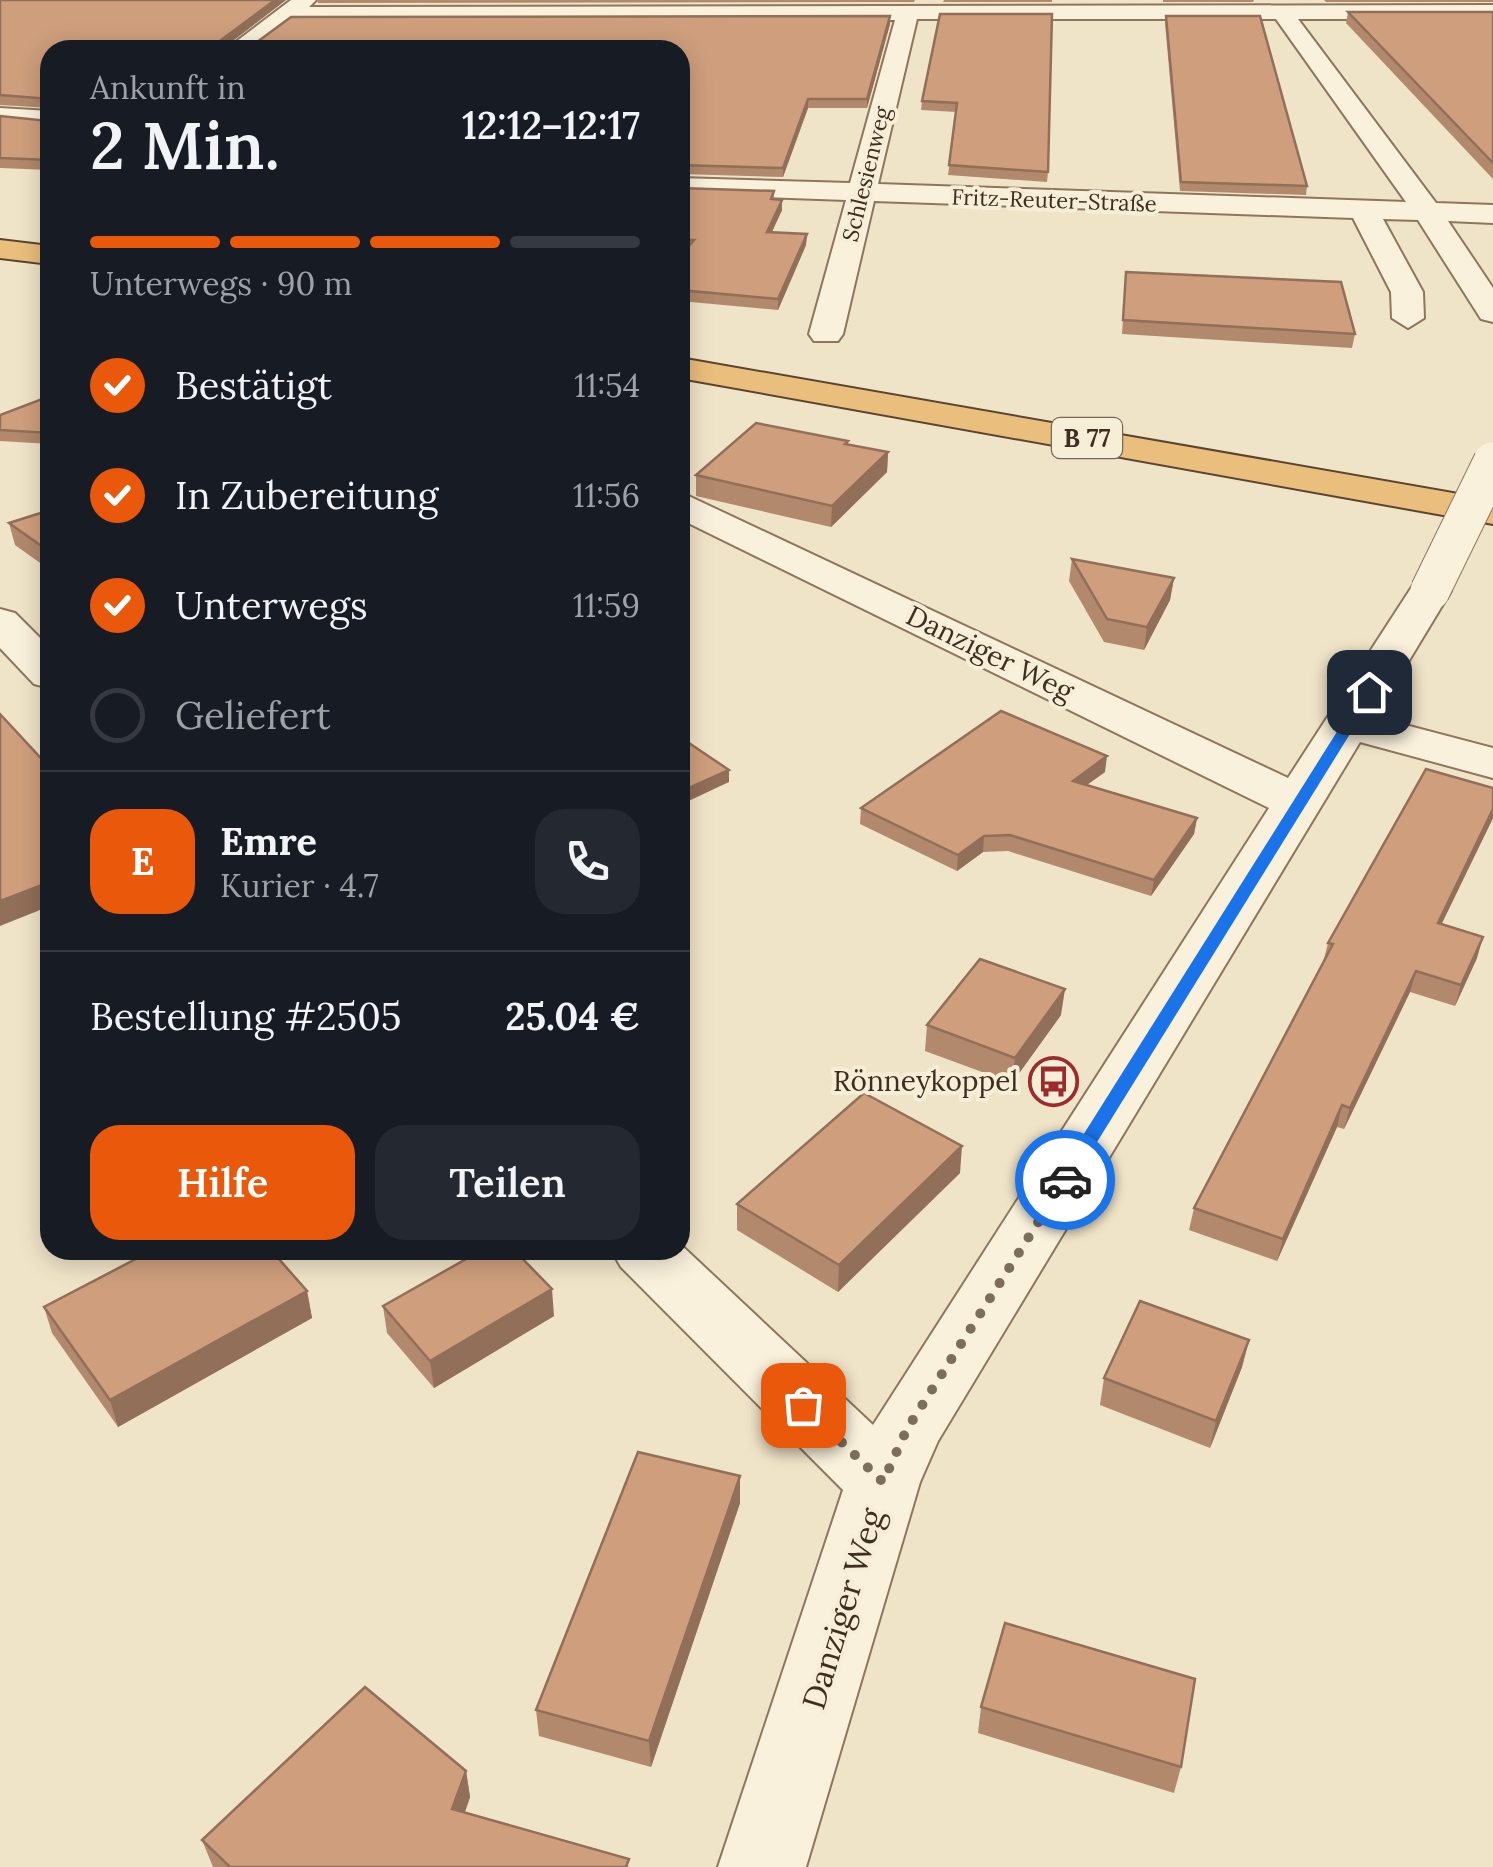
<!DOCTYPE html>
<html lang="de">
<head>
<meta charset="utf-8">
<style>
	:root { --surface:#171b24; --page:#242831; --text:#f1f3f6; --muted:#9ea1a6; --line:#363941; --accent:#ea580c }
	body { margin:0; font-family:Lora,serif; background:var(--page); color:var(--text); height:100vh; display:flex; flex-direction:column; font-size:38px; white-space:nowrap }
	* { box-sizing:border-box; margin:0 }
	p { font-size:32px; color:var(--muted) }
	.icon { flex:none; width:55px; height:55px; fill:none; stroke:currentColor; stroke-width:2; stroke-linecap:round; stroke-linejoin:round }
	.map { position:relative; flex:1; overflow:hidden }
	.panel { position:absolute; left:40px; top:40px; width:650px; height:1220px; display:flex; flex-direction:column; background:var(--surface); border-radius:30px; box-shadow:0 5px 25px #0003 }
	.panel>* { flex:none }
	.pin { position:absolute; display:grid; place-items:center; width:85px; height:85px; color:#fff; margin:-42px; border-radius:20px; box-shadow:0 5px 15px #0006 }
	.courier { position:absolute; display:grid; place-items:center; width:100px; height:100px; margin:-50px; border:8px solid #1a73e8; border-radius:50%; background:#fff; color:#222; box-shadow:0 2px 12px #0007 }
	.head em { font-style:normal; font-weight:600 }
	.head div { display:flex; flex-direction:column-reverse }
	.head { display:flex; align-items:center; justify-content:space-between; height:170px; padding:0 50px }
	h1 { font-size:65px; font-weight:600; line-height:75px }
	.bar { display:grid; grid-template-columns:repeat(4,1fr); gap:15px 10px; align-content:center; height:120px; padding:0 50px }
	.bar i { height:12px; border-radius:8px; background:var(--line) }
	.bar .on { background:var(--accent) }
	.bar p { grid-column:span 4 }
	.line { display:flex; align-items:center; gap:25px; padding:0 50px; border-top:2px solid var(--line) }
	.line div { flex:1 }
	.round { display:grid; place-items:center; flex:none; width:105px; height:105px; border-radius:30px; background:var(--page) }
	ol { padding:0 50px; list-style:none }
	li { display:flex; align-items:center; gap:30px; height:110px }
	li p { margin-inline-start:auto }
	li .icon { padding:10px; border-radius:50%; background:var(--accent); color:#fff; stroke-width:4 }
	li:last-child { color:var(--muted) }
	li i { width:55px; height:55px; border:5px solid var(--line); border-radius:50% }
	.primary-button { display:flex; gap:20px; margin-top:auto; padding:20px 50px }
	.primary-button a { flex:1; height:115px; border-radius:30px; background:var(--accent); color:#fff; font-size:40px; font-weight:600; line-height:115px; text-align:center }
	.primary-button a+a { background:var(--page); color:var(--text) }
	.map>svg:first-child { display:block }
</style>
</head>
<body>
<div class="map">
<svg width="1493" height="1867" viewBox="0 0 1493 1867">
	<rect width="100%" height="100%" fill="#f0e4c8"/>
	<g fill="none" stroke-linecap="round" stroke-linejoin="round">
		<defs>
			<g id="minor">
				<path d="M291 0H316L309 7 1493 5V19H1298L1436 203 1493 205V223L1448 221 1493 288V322L1481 319 1418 220 1383 219 1423 292 1424 318 1408 328 1392 318 1391 292 1353 218 874 201 843 334 838 341H814L809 334 846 200 680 194V178L850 183 895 20 291 21 252 50H225ZM917 19H1276L1406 202 878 184Z"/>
				<polygon points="0,108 50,111 50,127 0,124"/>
				<polygon points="680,492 1288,778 1415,582 1430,578 1445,582 1451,591 1375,717 1493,748 1493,778 1360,742 938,1441 920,1482 806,1867 718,1867 843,1490 621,1267 611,1250 680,1250 680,1244 873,1425 1269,808 680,519"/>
				<polygon points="0,609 15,613 50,648 50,688 34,684 0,648"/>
			</g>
			<g id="trunk">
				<polygon points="0,240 50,246 50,264 0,258"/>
				<polygon points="680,358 1493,500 1493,524 680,378"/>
			</g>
		</defs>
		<use href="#minor" stroke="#8d765c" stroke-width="4"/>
		<use href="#trunk" stroke="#5b4430" stroke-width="4"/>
		<use href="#minor" fill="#faf1dc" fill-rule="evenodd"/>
		<use href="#trunk" fill="#eabe7c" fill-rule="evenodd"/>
		<defs>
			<polyline id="minor-bridge" points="1430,591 1493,462"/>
		</defs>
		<use href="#minor-bridge" stroke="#8d765c" stroke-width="41" stroke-linecap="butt"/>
		<use href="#minor-bridge" stroke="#faf1dc" stroke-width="39"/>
	</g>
	<g fill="#b2896c">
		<polygon points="0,0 286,0 227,45 890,24 867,108 808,108 783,177 680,174 680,50 50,50 50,170 0,168 0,116 48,121 50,108 0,105"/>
		<polygon points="317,0 915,0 914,2 318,3"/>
		<polygon points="944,0 1052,0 1052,2 943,2"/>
		<polygon points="1163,0 1254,0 1253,2 1163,2"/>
		<polygon points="1324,0 1493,0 1493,2 1326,2"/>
		<polygon points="1348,12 1493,12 1493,179 1346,23"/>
		<polygon points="940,14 1048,172 1047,182 948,175 956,112 921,110 922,101"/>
		<polygon points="1166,16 1307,186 1306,195 1180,191 1165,23"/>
		<polygon points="680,188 774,191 774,199 782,200 782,210 772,232 807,234 806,245 778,310 680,301 680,256 685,250 680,250"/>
		<polygon points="1126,272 1355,334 1352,348 1122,334"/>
		<polygon points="50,396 50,444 0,441 0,415"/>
		<polygon points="848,441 848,445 888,452 887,472 831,527 696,496 696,475"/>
		<polygon points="50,510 50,570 15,545 9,523"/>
		<polygon points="1072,559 1174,578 1170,600 1144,650 1104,642 1069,581"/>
		<polygon points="1105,772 1087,785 1197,818 1194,834 1151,896 1008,851 983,852 957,871 860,824 861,808"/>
		<polygon points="1493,788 1493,818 1441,924 1477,958 1455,1006 1410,992 1344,1129 1337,1127 1277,1261 1189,1230 1194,1208 1323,963 1328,943"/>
		<polygon points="1061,1015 1012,1083 925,1051 927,1025"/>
		<polygon points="960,1173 838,1292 737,1230 737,1204"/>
		<polygon points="307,1291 312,1318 118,1427 52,1333 44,1307"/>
		<polygon points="383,1306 554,1316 434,1388 387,1333"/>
		<polygon points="1249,1340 1242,1367 1210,1448 1100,1405 1104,1378"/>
		<polygon points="740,1476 740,1503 651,1767 539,1736 536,1710"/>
		<polygon points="981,1707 1181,1767 1174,1793 978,1733"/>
		<polygon points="466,1771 470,1797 465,1812 630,1867 213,1867 202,1840"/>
	</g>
	<g fill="#916f58">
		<polygon points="275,0 286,0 221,50 220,41"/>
		<polygon points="890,16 890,24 867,108 867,99"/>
		<polygon points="808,99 808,108 783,177 783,168"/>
		<polygon points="782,200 782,210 767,242 767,232"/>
		<polygon points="807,234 806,245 778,310 778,299"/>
		<polygon points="888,452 887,472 831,527 832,506"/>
		<polygon points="1174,578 1170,600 1144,650 1147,627"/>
		<polygon points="1107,756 1105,772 1071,796 1073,781"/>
		<polygon points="729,770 729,782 680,805 680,792"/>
		<polygon points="1493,809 1493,818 1432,944 1438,923"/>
		<polygon points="1197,818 1194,834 1151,896 1154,880"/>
		<polygon points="984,836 983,852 957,871 958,855"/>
		<polygon points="50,882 50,906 0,926 0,901"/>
		<polygon points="1483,937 1477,958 1455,1006 1461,985"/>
		<polygon points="1416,971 1410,992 1344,1129 1350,1108"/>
		<polygon points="1065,989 1061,1015 1012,1083 1015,1058"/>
		<polygon points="1342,1105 1337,1127 1277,1261 1283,1239"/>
		<polygon points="962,1146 960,1173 838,1292 839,1265"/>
		<polygon points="552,1289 554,1316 434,1388 430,1361"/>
		<polygon points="307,1291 312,1318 118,1427 110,1400"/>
		<polygon points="1249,1340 1242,1367 1210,1448 1216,1421"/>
		<polygon points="740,1476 740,1503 651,1767 649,1741"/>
		<polygon points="466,1771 470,1797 457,1835 452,1809"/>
	</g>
	<g fill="#cf9f7d" stroke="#916f58" stroke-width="2.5">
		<polygon points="0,0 275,0 220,41 224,45 253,45 291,17 890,16 867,99 808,99 783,168 680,165 680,50 50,50 50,99 0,95"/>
		<polygon points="1348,12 1493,12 1493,163"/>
		<polygon points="940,14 1052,14 1048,172 949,165 957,103 922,101"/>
		<polygon points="1166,16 1260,16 1307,186 1181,182"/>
		<polygon points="50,105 50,160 0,158 0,116 48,121"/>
		<polygon points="680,188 774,191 771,199 782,200 767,232 807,234 778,299 680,290 680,256 694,240 680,239"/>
		<polygon points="1126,272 1341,282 1355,334 1123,320"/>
		<polygon points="50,396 50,433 0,430 0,415"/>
		<polygon points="756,423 848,441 845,444 888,452 832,506 696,475"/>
		<polygon points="50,510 50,552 9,523"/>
		<polygon points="1072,559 1174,578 1147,627 1107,619"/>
		<polygon points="1001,711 1107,756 1073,781 1197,818 1154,880 1010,835 984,836 958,855 861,808"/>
		<polygon points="0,714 50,768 50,882 0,901"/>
		<polygon points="680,737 729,770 680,792"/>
		<polygon points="1426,769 1493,788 1493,809 1438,923 1483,937 1461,985 1416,971 1350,1108 1342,1105 1283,1239 1194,1208 1333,944 1328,943"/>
		<polygon points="980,959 1065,989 1015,1058 927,1025"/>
		<polygon points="864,1093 962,1146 839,1265 737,1204"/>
		<polygon points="153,1250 271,1250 307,1291 110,1400 44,1307"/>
		<polygon points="482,1250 514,1250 552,1289 430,1361 383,1306"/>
		<polygon points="1140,1301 1249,1340 1216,1421 1104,1378"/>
		<polygon points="638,1452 740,1476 649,1741 536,1710"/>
		<polygon points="1005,1623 1195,1679 1181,1767 981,1707"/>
		<polygon points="365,1687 466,1771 452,1809 629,1859 626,1867 230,1867 202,1840"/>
	</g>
	<polygon fill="#1a73e8" points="1369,688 1376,692 1071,1184 1058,1184 1058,1175 1362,692"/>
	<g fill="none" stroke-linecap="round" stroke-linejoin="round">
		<polyline stroke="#7c6e5b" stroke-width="10" stroke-dasharray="0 18" points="803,1405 883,1482 907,1429 1065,1180"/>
	</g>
	<defs>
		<symbol id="bus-ring" viewBox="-11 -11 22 22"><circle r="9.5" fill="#f7eed8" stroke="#9e2a2b" stroke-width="1.5"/><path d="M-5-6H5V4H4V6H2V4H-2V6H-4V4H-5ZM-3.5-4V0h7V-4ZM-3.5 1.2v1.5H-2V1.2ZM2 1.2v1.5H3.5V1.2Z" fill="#9e2a2b"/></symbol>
	</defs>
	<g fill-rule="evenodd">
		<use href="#bus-ring" x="1026" y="1054" width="55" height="55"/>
	</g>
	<g text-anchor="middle" stroke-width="8" stroke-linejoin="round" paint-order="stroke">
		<g font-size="22" fill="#3d2e20" stroke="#f7eed8">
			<text transform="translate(866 174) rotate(-76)" y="8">Schlesienweg</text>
			<text transform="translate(1054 200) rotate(2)" y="8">Fritz-Reuter-Straße</text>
		</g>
		<rect fill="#f7eed8" stroke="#756857" stroke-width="2.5" x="1052" y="418" width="70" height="40" rx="8"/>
		<g font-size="25" font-weight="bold" fill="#3d2e20">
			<text x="1087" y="447">B 77</text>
		</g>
		<g font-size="28" fill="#3d2e20" stroke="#f7eed8">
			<text transform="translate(990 653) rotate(26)" y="10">Danziger Weg</text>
		</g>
		<g font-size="28" fill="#3d2e20" stroke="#f7eed8" text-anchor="end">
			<text x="1018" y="1091">Rönneykoppel</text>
		</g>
		<g font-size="32" fill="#3d2e20" stroke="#f7eed8">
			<text transform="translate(843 1609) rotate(-73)" y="11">Danziger Weg</text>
		</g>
	</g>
</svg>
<div class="pin" style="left:803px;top:1405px;background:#ea580c"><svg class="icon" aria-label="bag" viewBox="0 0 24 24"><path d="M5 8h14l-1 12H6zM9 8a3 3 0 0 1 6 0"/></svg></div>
<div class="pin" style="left:1369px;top:692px;background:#1f2937"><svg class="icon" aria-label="home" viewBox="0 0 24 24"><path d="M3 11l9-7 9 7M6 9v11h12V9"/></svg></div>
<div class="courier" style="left:1065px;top:1180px"><svg class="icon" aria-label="car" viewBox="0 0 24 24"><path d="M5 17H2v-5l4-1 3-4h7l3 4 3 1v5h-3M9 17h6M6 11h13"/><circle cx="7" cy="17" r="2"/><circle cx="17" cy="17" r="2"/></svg></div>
<section class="panel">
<div class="head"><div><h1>2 Min.</h1><p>Ankunft in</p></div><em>12:12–12:17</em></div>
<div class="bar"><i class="on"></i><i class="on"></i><i class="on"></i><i></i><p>Unterwegs · 90 m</p></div>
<ol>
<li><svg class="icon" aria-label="check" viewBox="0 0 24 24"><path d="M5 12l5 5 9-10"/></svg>Bestätigt<p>11:54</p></li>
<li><svg class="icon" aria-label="check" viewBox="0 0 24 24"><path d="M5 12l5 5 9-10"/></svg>In Zubereitung<p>11:56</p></li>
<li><svg class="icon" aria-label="check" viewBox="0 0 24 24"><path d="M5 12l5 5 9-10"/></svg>Unterwegs<p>11:59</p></li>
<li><i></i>Geliefert</li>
</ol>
<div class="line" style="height:180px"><b class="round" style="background:var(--accent);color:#fff">E</b><div><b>Emre</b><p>Kurier · 4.7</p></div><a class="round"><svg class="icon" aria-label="phone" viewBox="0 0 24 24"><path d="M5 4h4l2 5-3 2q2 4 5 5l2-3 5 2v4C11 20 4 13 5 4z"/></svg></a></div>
<div class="line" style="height:130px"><div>Bestellung #2505</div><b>25.04 €</b></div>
<div class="primary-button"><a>Hilfe</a><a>Teilen</a></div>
</section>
</div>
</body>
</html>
